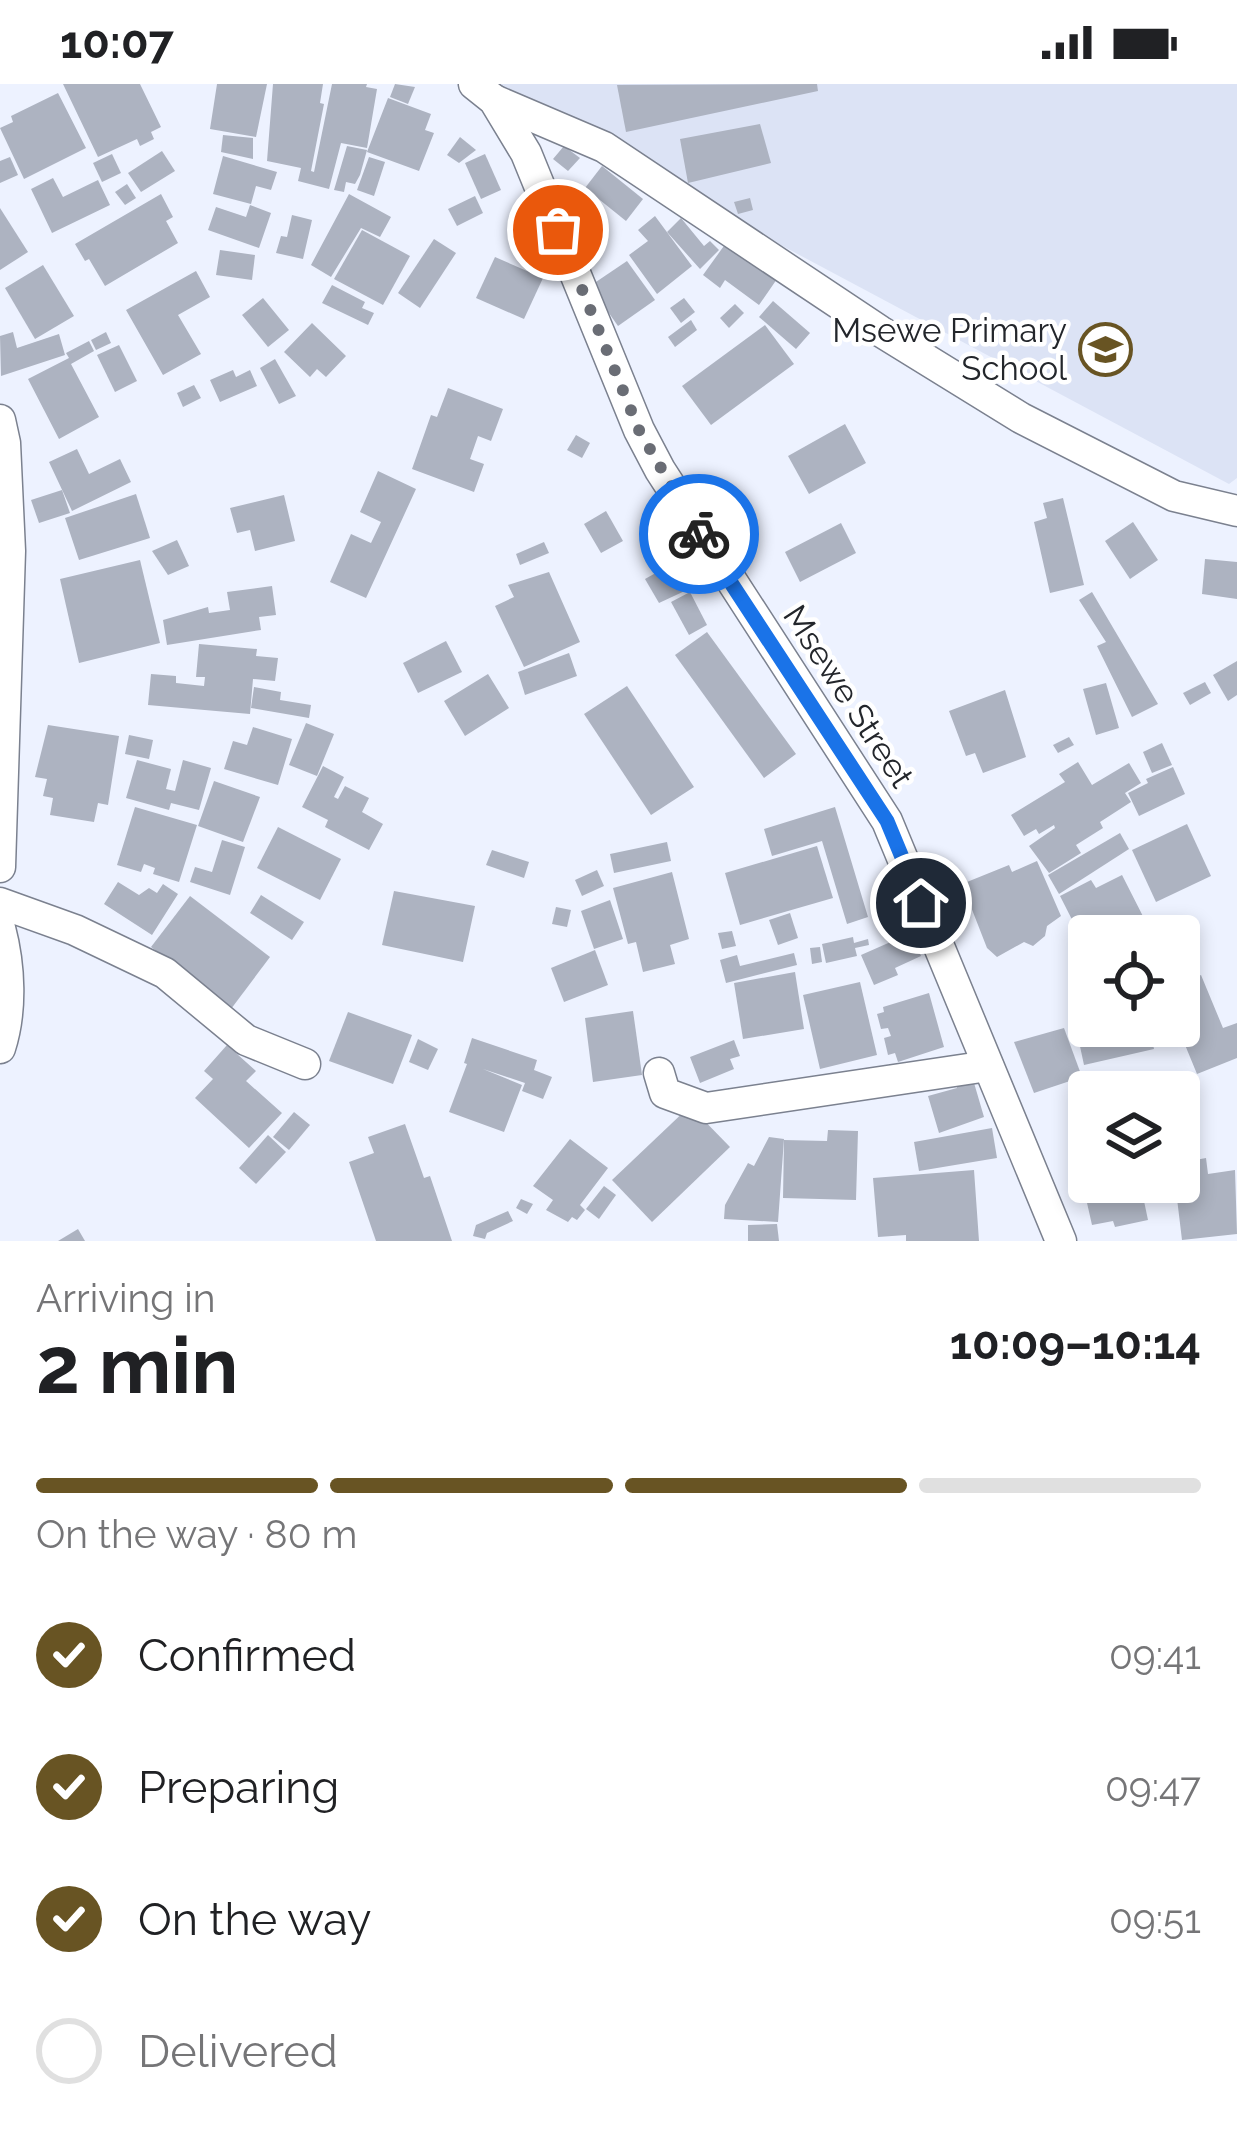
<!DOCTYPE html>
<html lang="en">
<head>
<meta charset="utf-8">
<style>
	:root { --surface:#fff; --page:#f2f2f2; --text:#202124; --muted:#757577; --line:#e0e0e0; --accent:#685423 }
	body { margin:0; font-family:Raleway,sans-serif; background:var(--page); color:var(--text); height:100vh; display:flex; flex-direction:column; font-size:45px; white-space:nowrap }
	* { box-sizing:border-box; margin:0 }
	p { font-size:39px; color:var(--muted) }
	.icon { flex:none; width:66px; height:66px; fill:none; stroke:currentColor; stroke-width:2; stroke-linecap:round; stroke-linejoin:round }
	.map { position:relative; height:1157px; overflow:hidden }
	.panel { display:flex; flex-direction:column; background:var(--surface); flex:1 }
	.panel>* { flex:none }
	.controls { position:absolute; left:1068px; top:831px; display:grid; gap:24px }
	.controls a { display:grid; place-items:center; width:132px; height:132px; border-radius:12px; background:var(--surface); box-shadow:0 6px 18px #0003; font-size:60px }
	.pin { position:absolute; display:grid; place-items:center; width:102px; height:102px; color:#fff; margin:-51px; border:6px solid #fff; border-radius:50%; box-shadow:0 3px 12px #0007 }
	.courier { position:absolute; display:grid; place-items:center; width:120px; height:120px; margin:-60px; border:9px solid #1a73e8; border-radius:50%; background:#fff; color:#222; box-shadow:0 3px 15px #0007 }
	.overview em { font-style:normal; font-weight:700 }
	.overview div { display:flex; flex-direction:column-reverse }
	.overview { display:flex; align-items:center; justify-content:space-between; height:204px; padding:0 36px }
	h1 { font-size:78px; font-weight:700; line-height:90px }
	.bar { display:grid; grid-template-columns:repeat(4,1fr); gap:18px 12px; align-content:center; height:144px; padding:0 36px }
	.bar i { height:15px; border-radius:9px; background:var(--line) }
	.bar .active { background:var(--accent) }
	.bar p { grid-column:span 4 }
	ol { padding:0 36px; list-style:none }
	li { display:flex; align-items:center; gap:36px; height:132px }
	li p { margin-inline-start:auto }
	li .icon { padding:12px; border-radius:50%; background:var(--accent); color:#fff; stroke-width:4 }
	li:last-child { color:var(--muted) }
	li i { width:66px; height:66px; border:6px solid var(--line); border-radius:50% }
	.status { display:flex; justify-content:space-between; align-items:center; height:84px; padding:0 60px; background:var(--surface); direction:ltr }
	.status svg { height:33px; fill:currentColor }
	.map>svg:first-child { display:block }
</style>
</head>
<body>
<div class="status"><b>10:07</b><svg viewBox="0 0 49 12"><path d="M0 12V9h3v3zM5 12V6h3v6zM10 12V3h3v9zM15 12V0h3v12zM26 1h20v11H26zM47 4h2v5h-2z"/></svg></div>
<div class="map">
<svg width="1237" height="1157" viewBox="0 0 1237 1157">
	<rect width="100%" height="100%" fill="#edf2ff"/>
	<polygon fill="#dce3f5" points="467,0 1237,0 1237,394 1229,400 732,135"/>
	<g fill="#adb3c1">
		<polygon points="63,0 140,0 161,43 151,48 154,55 140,62 137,55 98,73"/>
		<polygon points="217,0 267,0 256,53 210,45"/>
		<polygon points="273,0 323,0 320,19 324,20 311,87 314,88 332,0 367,0 366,3 377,5 367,64 341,59 329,105 298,97 301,84 267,77"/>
		<polygon points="395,0 415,3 408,20 390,13"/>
		<polygon points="817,0 818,7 626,48 617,1"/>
		<polygon points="58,9 86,64 24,95 0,44 13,38 11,32"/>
		<polygon points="388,14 431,30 425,46 434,49 419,87 367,68"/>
		<polygon points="760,40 771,79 688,99 680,55"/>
		<polygon points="223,51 253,54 253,75 221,68"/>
		<polygon points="460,53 476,66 459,79 447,71"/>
		<polygon points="347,62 367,66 360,91 355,100 346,98 344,108 334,106"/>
		<polygon points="564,62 580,74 568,87 553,75"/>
		<polygon points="162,67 175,87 141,108 128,89"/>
		<polygon points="112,70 121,89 102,98 93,79"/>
		<polygon points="485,70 501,106 481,115 465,79"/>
		<polygon points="223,72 277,88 271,106 256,102 251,120 213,110"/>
		<polygon points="10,73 18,91 0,99 0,77"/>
		<polygon points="369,73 385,78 374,112 357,106"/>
		<polygon points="602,82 643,115 626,137 585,104"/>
		<polygon points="53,94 63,113 98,96 110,121 52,149 31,105"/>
		<polygon points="127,100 136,114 125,121 115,108"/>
		<polygon points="580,106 590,133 570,140 560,113"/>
		<polygon points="161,110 173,133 166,137 178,159 105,202 89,175 85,177 75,160"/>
		<polygon points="349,110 391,133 380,153 361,144 331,193 311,181"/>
		<polygon points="475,112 483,129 457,142 448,125"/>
		<polygon points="750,114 753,126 738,130 734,118"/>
		<polygon points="250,121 271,129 259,164 208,146 216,123 246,133"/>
		<polygon points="0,124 28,168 0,186"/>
		<polygon points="292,131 312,136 303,175 276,169 281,152 287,153"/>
		<polygon points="655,132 692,182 657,210 629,171 648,157 638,146"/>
		<polygon points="681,134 704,162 710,157 719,166 700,185 667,148"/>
		<polygon points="362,146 410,172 383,221 334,195"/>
		<polygon points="434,155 456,169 420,224 398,209"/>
		<polygon points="726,159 777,195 759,221 725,196 720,204 703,191"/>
		<polygon points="220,166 255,171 252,196 216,191"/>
		<polygon points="495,173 543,194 524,235 476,214"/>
		<polygon points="627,177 655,216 618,242 590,202"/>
		<polygon points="43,181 74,232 35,255 5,204"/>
		<polygon points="196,187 210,213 178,231 201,270 163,291 126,226"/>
		<polygon points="332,201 365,218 362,224 374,229 368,241 322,219"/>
		<polygon points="263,214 289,246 268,263 242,231"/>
		<polygon points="684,214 695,228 681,239 670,224"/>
		<polygon points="773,217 810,249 796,265 759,233"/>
		<polygon points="735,220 744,229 729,244 720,234"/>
		<polygon points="691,236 697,246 675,263 668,253"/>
		<polygon points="312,239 346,272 326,293 317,285 310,293 284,268"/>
		<polygon points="765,241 794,280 711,341 682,302"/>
		<polygon points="13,248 17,264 59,250 65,271 1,292 0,252"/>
		<polygon points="106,248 111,259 96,266 91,256"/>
		<polygon points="89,257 94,267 71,280 99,333 59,355 28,295 69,274 66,269"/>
		<polygon points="119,261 137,297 115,308 97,271"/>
		<polygon points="275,275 296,312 279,320 260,284"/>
		<polygon points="233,286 236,293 250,286 257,302 220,318 210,296"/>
		<polygon points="194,301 201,314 183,323 177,309"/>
		<polygon points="448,304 503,325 491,357 478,352 470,375 484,380 474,408 412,385 431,331 437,333"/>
		<polygon points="845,340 866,379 809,410 788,372"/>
		<polygon points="576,351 590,359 582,374 567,366"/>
		<polygon points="77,365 89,390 120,375 131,398 72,427 49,378"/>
		<polygon points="378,387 416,405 366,514 330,498 351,450 371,459 381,438 360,428"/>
		<polygon points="62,406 70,429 39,439 31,416"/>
		<polygon points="136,410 150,454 79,476 65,434"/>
		<polygon points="284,411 295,457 255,467 250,446 237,449 230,424"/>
		<polygon points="1063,414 1084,501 1050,509 1034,438 1047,434 1043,419"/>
		<polygon points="606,427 623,457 601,469 584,440"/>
		<polygon points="1133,438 1158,476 1130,495 1105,457"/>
		<polygon points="841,439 856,469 800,498 785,468"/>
		<polygon points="177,456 189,482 168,491 152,467"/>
		<polygon points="544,458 549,469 520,481 516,470"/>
		<polygon points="1205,475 1237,478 1237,515 1202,510"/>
		<polygon points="140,476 160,559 79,579 60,495"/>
		<polygon points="677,477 689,505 659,519 645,495"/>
		<polygon points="549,488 580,558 524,583 495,522 514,513 508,501"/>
		<polygon points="272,502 276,531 259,533 261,546 167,561 163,536 208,523 209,529 230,526 227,508"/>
		<polygon points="690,508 707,541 689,551 671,518"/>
		<polygon points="1092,508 1158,620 1132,633 1097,562 1106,558 1079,516"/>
		<polygon points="707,548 796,670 764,694 675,571"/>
		<polygon points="446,557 462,588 418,609 403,579"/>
		<polygon points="199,560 257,565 256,572 278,574 275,597 253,595 250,630 148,621 151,590 176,592 176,599 204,602 205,593 196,593"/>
		<polygon points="569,569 577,592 525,611 518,588"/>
		<polygon points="1237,577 1237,611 1228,617 1213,591"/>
		<polygon points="488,590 509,624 465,652 444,617"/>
		<polygon points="1205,598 1211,609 1190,621 1183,609"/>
		<polygon points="1106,599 1119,644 1096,651 1083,605"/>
		<polygon points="627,602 694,703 651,731 584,630"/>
		<polygon points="254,603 281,608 280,616 311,621 309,634 251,624"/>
		<polygon points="1005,606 1026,673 983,689 975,669 966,672 949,627"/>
		<polygon points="306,639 334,650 317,692 289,681"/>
		<polygon points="48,641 119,652 108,721 98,719 94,738 50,731 53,714 43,712 47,695 35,693"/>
		<polygon points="253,643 292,655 278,701 224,685 233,657 247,661"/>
		<polygon points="129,651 153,656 149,675 125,670"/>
		<polygon points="1069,653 1074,661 1058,669 1053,661"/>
		<polygon points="1162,659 1172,681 1152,689 1143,668"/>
		<polygon points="137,676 171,685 166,705 175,707 183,676 211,684 199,726 171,719 169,726 126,714"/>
		<polygon points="1078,678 1092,701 1129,679 1141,699 1125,709 1131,718 1100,738 1103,744 1076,761 1081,769 1049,789 1029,762 1055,744 1054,741 1039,750 1036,745 1024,752 1011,731 1065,698 1059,690"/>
		<polygon points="323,682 344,693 334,713 338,715 345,702 369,714 362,728 383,740 369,766 325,743 328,736 302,723"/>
		<polygon points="1173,683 1185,710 1139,732 1128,709 1148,699 1146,695"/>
		<polygon points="214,697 260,713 243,758 198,742"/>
		<polygon points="135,723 197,741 179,798 153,790 155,784 144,780 141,788 117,781"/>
		<polygon points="835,723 868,833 847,840 822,757 772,772 764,745"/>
		<polygon points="1187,740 1211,792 1156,818 1132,766"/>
		<polygon points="278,743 341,775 320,816 257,784"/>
		<polygon points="1120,749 1129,765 1059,810 1048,791"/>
		<polygon points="222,756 245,763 230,811 190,798 195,783 212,788"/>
		<polygon points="667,758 671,777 614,789 610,770"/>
		<polygon points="817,762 833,814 740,841 725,789"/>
		<polygon points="492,766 529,778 524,794 486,781"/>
		<polygon points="1037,777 1061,832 1047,842 1045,852 1033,862 1024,858 997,873 987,864 962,800 1009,781 1012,788"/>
		<polygon points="597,786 604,802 582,812 575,796"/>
		<polygon points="672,788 689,855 670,861 675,880 643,888 636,858 628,860 613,804"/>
		<polygon points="1122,791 1153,852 1089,852 1089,869 1060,812 1091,796 1096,804"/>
		<polygon points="118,798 139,811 149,804 157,809 163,800 178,810 152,851 104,820"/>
		<polygon points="394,807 475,822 463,878 382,861"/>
		<polygon points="261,811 304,838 292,856 250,829"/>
		<polygon points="190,812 270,873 231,925 151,863"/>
		<polygon points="610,816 623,855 594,865 581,827"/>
		<polygon points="556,823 571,826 567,843 552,840"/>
		<polygon points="790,829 798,854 778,861 769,836"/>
		<polygon points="732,847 736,862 722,865 718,849"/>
		<polygon points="911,849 921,872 895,884 898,891 874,901 861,871"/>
		<polygon points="853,853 854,859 868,855 869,861 855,864 857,872 826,879 822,860"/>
		<polygon points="820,863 822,878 812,880 810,864"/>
		<polygon points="595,866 608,901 564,918 551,884"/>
		<polygon points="794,869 797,881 726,899 720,876 737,871 740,882"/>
		<polygon points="795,888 804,945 743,955 734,899"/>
		<polygon points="1201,891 1223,944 1237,939 1237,974 1197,990 1183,956 1196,951 1179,910 1179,900"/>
		<polygon points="860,898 877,971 820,985 803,911"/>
		<polygon points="929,909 944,963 898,978 895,969 888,971 884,954 891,952 888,944 881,945 877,930 884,928 883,923"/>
		<polygon points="633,927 642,991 593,998 585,934"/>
		<polygon points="348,928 412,951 393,1000 329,977"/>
		<polygon points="1089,935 1089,942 1149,942 1154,965 1084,981 1075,939"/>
		<polygon points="1064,944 1082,993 1034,1009 1014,958"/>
		<polygon points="472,954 537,976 534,986 552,993 543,1015 522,1007 525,999 483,985 522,1001 504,1048 449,1028 467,980 464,979"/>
		<polygon points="418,955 438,965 428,986 409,978"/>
		<polygon points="734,956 740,972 730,975 734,985 700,999 690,973"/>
		<polygon points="227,961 256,987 246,997 282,1029 249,1064 195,1014 213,995 204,987"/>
		<polygon points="972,992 984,1033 939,1049 928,1012 957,1004 956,997"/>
		<polygon points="690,1022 730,1063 652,1138 612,1096"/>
		<polygon points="294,1028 310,1041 289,1066 273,1053"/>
		<polygon points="405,1040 424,1094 430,1092 452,1157 376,1157 349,1078 374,1069 368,1053"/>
		<polygon points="992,1044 997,1074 919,1087 914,1058"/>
		<polygon points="828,1046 858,1047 856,1116 783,1114 784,1056 827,1057"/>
		<polygon points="268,1051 286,1068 256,1100 239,1084"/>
		<polygon points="769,1053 784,1055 778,1138 724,1135 725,1121 748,1079 754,1082"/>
		<polygon points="1089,1054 1089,1098 1140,1098 1148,1136 1115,1143 1113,1137 1092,1141 1073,1057"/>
		<polygon points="570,1055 608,1084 580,1121 585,1126 577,1136 572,1133 568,1138 546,1126 553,1116 533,1102"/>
		<polygon points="1206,1074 1208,1090 1235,1086 1237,1150 1182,1156 1175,1098 1179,1098 1179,1079"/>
		<polygon points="974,1086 979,1157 906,1157 906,1151 878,1153 873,1094"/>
		<polygon points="604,1102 616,1111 599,1135 586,1125"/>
		<polygon points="521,1115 533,1120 527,1130 516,1124"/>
		<polygon points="508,1127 513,1137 487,1149 485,1155 473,1152 476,1141"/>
		<polygon points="777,1140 779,1157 748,1157 748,1141"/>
		<polygon points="78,1145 85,1157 58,1157"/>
	</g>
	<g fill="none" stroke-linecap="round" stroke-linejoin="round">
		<defs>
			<g id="street">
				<polyline points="474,0 494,16 526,69 639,346 660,386 887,737 1061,1157"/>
				<polyline points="494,16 604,63 880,247 1021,334 1174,412 1237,427"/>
				<polyline points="0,336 5,359 10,467 0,783"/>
				<polyline points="0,819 75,846 165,889 246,956 305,980"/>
				<path d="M0 844C10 882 12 927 0 964"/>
				<polyline points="659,989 665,1009 706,1024 988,982"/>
			</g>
		</defs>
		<use href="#street" stroke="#7b818f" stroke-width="33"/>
		<use href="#street" stroke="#fff" stroke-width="30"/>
	</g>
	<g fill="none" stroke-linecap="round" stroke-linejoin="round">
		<polyline stroke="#6a6d75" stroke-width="12" stroke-dasharray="0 21.6" points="558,146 639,346 699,450"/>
		<polyline stroke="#1a73e8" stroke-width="15" points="699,450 887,737 921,819"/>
	</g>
	<defs>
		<symbol id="school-ring" viewBox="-11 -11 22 22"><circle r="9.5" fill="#fff" stroke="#685423" stroke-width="1.5"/><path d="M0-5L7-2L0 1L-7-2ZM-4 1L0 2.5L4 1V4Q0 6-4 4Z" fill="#685423"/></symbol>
	</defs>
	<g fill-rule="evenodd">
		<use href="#school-ring" x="1076" y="236" width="59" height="59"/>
	</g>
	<g text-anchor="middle" stroke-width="9" stroke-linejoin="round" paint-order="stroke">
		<g font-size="33" fill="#23262b" stroke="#fff" text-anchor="end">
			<text x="1067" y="258">Msewe Primary<tspan x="1067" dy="38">School</tspan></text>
		</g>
		<g font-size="33" fill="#23262b" stroke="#fff">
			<text transform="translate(849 612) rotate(57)" y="12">Msewe Street</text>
		</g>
	</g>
</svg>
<div class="controls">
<a><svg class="icon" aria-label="locate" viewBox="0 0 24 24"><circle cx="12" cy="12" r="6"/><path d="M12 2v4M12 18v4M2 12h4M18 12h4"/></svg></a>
<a><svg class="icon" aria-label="layers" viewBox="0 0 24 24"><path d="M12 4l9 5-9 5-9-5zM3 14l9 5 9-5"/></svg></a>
</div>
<div class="pin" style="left:558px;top:146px;background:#ea580c"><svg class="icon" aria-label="bag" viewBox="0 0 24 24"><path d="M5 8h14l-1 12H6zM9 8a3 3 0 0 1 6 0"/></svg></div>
<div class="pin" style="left:921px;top:819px;background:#1f2937"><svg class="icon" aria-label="home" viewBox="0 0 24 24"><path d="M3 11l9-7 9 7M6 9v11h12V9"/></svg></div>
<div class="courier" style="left:699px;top:450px"><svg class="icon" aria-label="bike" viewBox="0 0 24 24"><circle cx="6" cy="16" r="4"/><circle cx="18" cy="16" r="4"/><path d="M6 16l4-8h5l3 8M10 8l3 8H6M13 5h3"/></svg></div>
</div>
<section class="panel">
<div class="overview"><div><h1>2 min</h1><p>Arriving in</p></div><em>10:09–10:14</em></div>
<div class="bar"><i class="active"></i><i class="active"></i><i class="active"></i><i></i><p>On the way · 80 m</p></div>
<ol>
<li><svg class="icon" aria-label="check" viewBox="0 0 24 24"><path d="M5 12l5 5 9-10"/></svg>Confirmed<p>09:41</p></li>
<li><svg class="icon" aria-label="check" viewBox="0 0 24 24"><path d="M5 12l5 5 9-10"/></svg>Preparing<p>09:47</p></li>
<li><svg class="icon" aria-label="check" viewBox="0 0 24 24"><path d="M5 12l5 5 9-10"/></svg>On the way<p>09:51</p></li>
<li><i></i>Delivered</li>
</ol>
</section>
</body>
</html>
